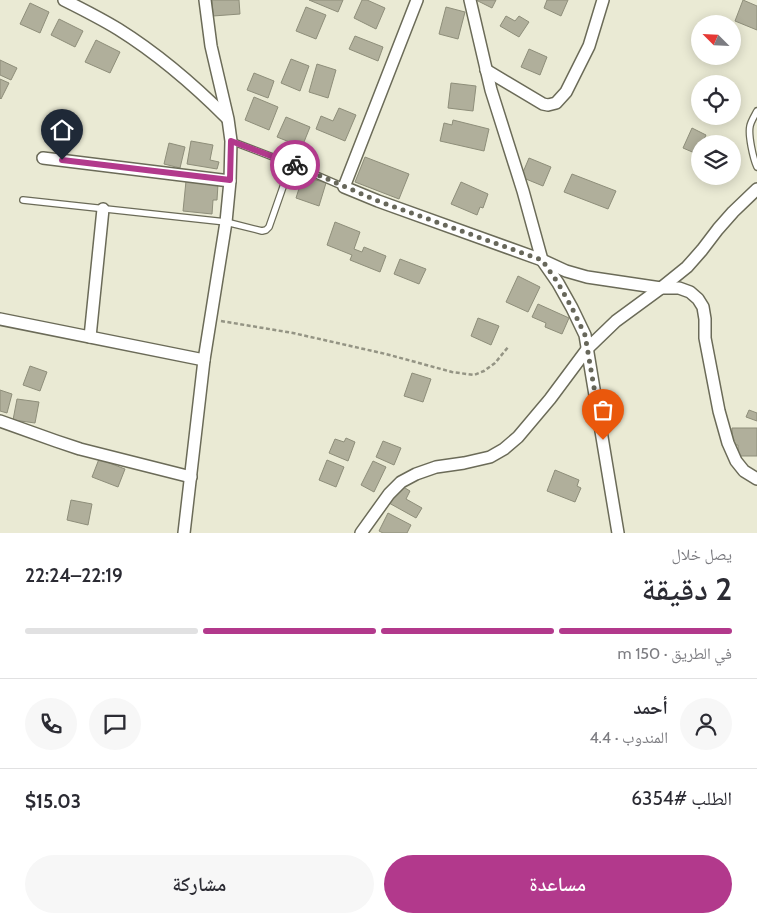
<!DOCTYPE html>
<html lang="ar">
<head>
<meta charset="utf-8">
<style>
	:root { --surface:#fff; --page:#f7f7f7; --text:#2b2b33; --muted:#7c7c81; --line:#e1e1e2; --accent:#b2398c }
	body { margin:0; font-family:Cabin,"Noto Naskh Arabic",sans-serif; background:var(--page); color:var(--text); direction:rtl; height:100vh; display:flex; flex-direction:column; font-size:19px; white-space:nowrap }
	* { box-sizing:border-box; margin:0 }
	p { font-size:16px; color:var(--muted) }
	.icon { flex:none; width:28px; height:28px; fill:none; stroke:currentColor; stroke-width:2; stroke-linecap:round; stroke-linejoin:round }
	.map { position:relative; height:533px; overflow:hidden; direction:ltr }
	.sheet { display:flex; flex-direction:column; background:var(--surface); flex:1 }
	.sheet>* { flex:none }
	.needle { width:32px; rotate:294deg }
	.controls { position:absolute; left:691px; top:15px; display:grid; gap:10px }
	.controls a { display:grid; place-items:center; width:50px; height:50px; border-radius:50%; background:var(--surface); box-shadow:0 2px 12px #0003; font-size:25px }
	.pin { position:absolute; display:grid; place-items:center; width:42px; height:42px; color:#fff; margin:-51px -21px; border-radius:50% 50% 50% 0; rotate:-45deg; box-shadow:0 0 5px #0007 }
	.pin .icon { rotate:45deg }
	.courier { position:absolute; display:grid; place-items:center; width:50px; height:50px; margin:-25px; border:4px solid #b2398c; border-radius:50%; background:#fff; color:#222; box-shadow:0 1px 6px #0007 }
	.headline em { font-style:normal; font-weight:600 }
	.headline div { display:flex; flex-direction:column-reverse }
	.headline { display:flex; align-items:center; justify-content:space-between; height:85px; padding:0 25px }
	h1 { font-size:32px; font-weight:600; line-height:38px }
	.bar { display:grid; grid-template-columns:repeat(4,1fr); gap:8px 5px; align-content:center; height:60px; padding:0 25px }
	.bar i { height:6px; border-radius:4px; background:var(--line) }
	.bar .active { background:var(--accent) }
	.bar p { grid-column:span 4 }
	.line { display:flex; align-items:center; gap:12px; padding:0 25px; border-top:1px solid var(--line) }
	.line div { flex:1 }
	.round { display:grid; place-items:center; flex:none; width:52px; height:52px; border-radius:26px; background:var(--page) }
	.cta { display:flex; gap:10px; margin-top:auto; padding:10px 25px }
	.cta a { flex:1; height:58px; border-radius:30px; background:var(--accent); color:#fff; font-size:20px; font-weight:600; line-height:58px; text-align:center }
	.cta a+a { background:var(--page); color:var(--text) }
	.map>svg:first-child { display:block }
</style>
</head>
<body>
<div class="map">
<svg width="757" height="533" viewBox="0 0 757 533">
	<rect width="100%" height="100%" fill="#eaead4"/>
	<g fill="#b0af9b" stroke="#8e8e7a">
		<polygon points="212,0 239,0 240,14 213,16"/>
		<polygon points="309,0 343,0 338,12"/>
		<polygon points="362,0 367,0 385,8 376,29 354,18"/>
		<polygon points="476,0 496,0 492,8"/>
		<polygon points="547,0 568,0 561,16 544,8"/>
		<polygon points="743,0 757,6 757,30 735,21"/>
		<polygon points="30,3 49,12 40,33 20,24"/>
		<polygon points="306,7 326,15 316,39 296,31"/>
		<polygon points="446,7 465,12 458,39 439,34"/>
		<polygon points="506,16 515,21 519,16 529,22 519,37 500,26"/>
		<polygon points="59,19 83,31 75,47 51,35"/>
		<polygon points="355,36 383,47 378,61 349,49"/>
		<polygon points="96,40 120,52 110,73 85,62"/>
		<polygon points="529,49 547,57 540,75 521,67"/>
		<polygon points="291,59 309,66 300,91 281,83"/>
		<polygon points="0,60 17,68 11,80 0,75"/>
		<polygon points="317,64 336,70 328,98 309,92"/>
		<polygon points="254,73 274,81 268,98 247,90"/>
		<polygon points="0,79 9,83 1,99 0,98"/>
		<polygon points="451,83 476,86 473,111 448,108"/>
		<polygon points="254,97 278,107 269,130 245,120"/>
		<polygon points="339,108 356,115 345,141 316,129 321,116 333,121"/>
		<polygon points="286,117 310,127 302,147 277,137"/>
		<polygon points="453,120 489,129 484,151 440,141 444,123 452,125"/>
		<polygon points="692,128 706,135 702,144 700,144 700,147 697,154 683,148"/>
		<polygon points="50,131 69,133 68,146 49,144"/>
		<polygon points="191,141 213,145 210,160 219,162 217,169 187,164"/>
		<polygon points="169,143 185,147 180,168 164,164"/>
		<polygon points="365,157 409,174 399,199 355,182"/>
		<polygon points="529,158 551,167 543,186 521,177"/>
		<polygon points="572,174 616,191 608,209 564,192"/>
		<polygon points="303,176 326,183 319,206 296,198"/>
		<polygon points="186,181 218,184 217,200 213,200 212,214 183,211"/>
		<polygon points="461,182 488,194 483,208 480,207 477,215 451,204"/>
		<polygon points="335,222 360,232 354,249 362,252 364,247 386,256 380,272 350,260 352,255 327,245"/>
		<polygon points="400,259 426,269 419,284 394,274"/>
		<polygon points="518,276 540,287 528,312 506,302"/>
		<polygon points="538,304 569,318 562,334 545,327 546,323 532,317"/>
		<polygon points="478,318 499,326 491,345 471,336"/>
		<polygon points="30,366 47,372 40,391 23,385"/>
		<polygon points="412,373 431,379 423,402 404,396"/>
		<polygon points="0,390 12,394 7,413 0,411"/>
		<polygon points="17,399 39,402 35,423 13,420"/>
		<polygon points="749,410 757,413 757,421 746,417"/>
		<polygon points="732,428 757,428 757,456 738,456 738,445 732,445"/>
		<polygon points="346,438 355,442 348,461 329,453 335,439 344,442"/>
		<polygon points="383,441 401,448 394,465 376,457"/>
		<polygon points="99,459 125,469 118,487 92,477"/>
		<polygon points="327,460 344,467 336,487 319,480"/>
		<polygon points="373,461 386,467 374,492 361,485"/>
		<polygon points="555,470 579,480 577,486 581,488 575,502 547,491"/>
		<polygon points="400,485 410,491 406,499 422,508 416,518 389,503"/>
		<polygon points="71,500 92,504 88,525 67,520"/>
		<polygon points="388,513 411,525 407,533 383,533 379,531"/>
	</g>
	<g fill="none" stroke-linecap="round" stroke-linejoin="round">
		<defs>
			<g id="service">
				<path d="M757 111C755 115 751 121 750 126 748 135 753 158 757 167"/>
				<polyline points="231,141 291,164"/>
				<polyline points="23,200 226,222 262,231 266,230 269,227 291,164 344,187"/>
			</g>
			<g id="minor">
				<path d="M64 0C82 9 100 18 118 29 158 54 194 85 227 118"/>
				<polyline points="417,0 344,187 378,201 542,260 566,271 587,277 661,288 679,288 690,292 698,299 703,307 705,319 705,338 719,411 728,443 736,461 744,471 757,479"/>
				<polyline points="470,0 491,90 523,191 542,260 558,283 572,308 585,335 618,533"/>
				<polyline points="486,70 543,104 548,105 556,103 566,92 589,46 603,0"/>
				<polyline points="43,158 230,181"/>
				<polyline points="0,319 204,360"/>
				<polyline points="90,337 103,209"/>
				<polyline points="0,421 56,441 80,449 191,477"/>
				<polyline points="184,533 204,360 226,222 230,181 231,141 228,119 211,46 205,0"/>
				<polyline points="361,533 389,494 401,482 416,474 436,467 464,463 490,457 504,449 518,437 550,399 588,348 616,321 661,288 687,267 702,250 718,229 733,212 757,189"/>
			</g>
		</defs>
		<use href="#service" stroke="#6b6b58" stroke-width="8"/>
		<use href="#minor" stroke="#6b6b58" stroke-width="14"/>
		<polyline stroke="#949484" stroke-width="2.5" stroke-dasharray="4 2.5" stroke-linecap="butt" points="221,321 293,333 386,354 452,372 474,375 484,371 495,363 509,346"/>
		<use href="#service" stroke="#fff" stroke-width="5.5"/>
		<use href="#minor" stroke="#fff" stroke-width="11"/>
	</g>
	<g fill="none" stroke-linecap="round" stroke-linejoin="round">
		<polyline stroke="#67675a" stroke-width="5" stroke-dasharray="0 9" points="295,165 378,201 542,260 558,283 572,308 585,335 603,440"/>
		<polyline stroke="#b2398c" stroke-width="6" points="62,160 230,180 231,141 295,165"/>
	</g>
</svg>
<div class="controls">
<a><svg class="needle" viewBox="-14 -14 28 28"><path d="M0-13l5 13h-10z" fill="#e53935"/><path d="M0 13l5-13h-10z" fill="#7c7c81"/></svg></a>
<a><svg class="icon" aria-label="locate" viewBox="0 0 24 24"><circle cx="12" cy="12" r="6"/><path d="M12 2v4M12 18v4M2 12h4M18 12h4"/></svg></a>
<a><svg class="icon" aria-label="layers" viewBox="0 0 24 24"><path d="M12 4l9 5-9 5-9-5zM3 14l9 5 9-5"/></svg></a>
</div>
<div class="pin" style="left:603px;top:440px;background:#ea580c"><svg class="icon" aria-label="bag" viewBox="0 0 24 24"><path d="M5 8h14l-1 12H6zM9 8a3 3 0 0 1 6 0"/></svg></div>
<div class="pin" style="left:62px;top:160px;background:#1f2937"><svg class="icon" aria-label="home" viewBox="0 0 24 24"><path d="M3 11l9-7 9 7M6 9v11h12V9"/></svg></div>
<div class="courier" style="left:295px;top:165px"><svg class="icon" aria-label="bike" viewBox="0 0 24 24"><circle cx="6" cy="16" r="4"/><circle cx="18" cy="16" r="4"/><path d="M6 16l4-8h5l3 8M10 8l3 8H6M13 5h3"/></svg></div>
</div>
<section class="sheet">
<div class="headline"><div><h1>2 دقيقة</h1><p>يصل خلال</p></div><em>22:19–22:24</em></div>
<div class="bar"><i class="active"></i><i class="active"></i><i class="active"></i><i></i><p>في الطريق · 150 m</p></div>
<div class="line" style="height:90px"><a class="round"><svg class="icon" aria-label="person" viewBox="0 0 24 24"><circle cx="12" cy="8" r="4"/><path d="M4 21q1-7 8-7t8 7"/></svg></a><div><b>أحمد</b><p>المندوب · 4.4</p></div><a class="round"><svg class="icon" aria-label="chat" viewBox="0 0 24 24"><path d="M4 5h16v11H9l-5 4z"/></svg></a><a class="round"><svg class="icon" aria-label="phone" viewBox="0 0 24 24"><path d="M5 4h4l2 5-3 2q2 4 5 5l2-3 5 2v4C11 20 4 13 5 4z"/></svg></a></div>
<div class="line" style="height:65px"><div>الطلب #6354</div><b>$15.03</b></div>
<div class="cta"><a>مساعدة</a><a>مشاركة</a></div>
</section>
</body>
</html>
